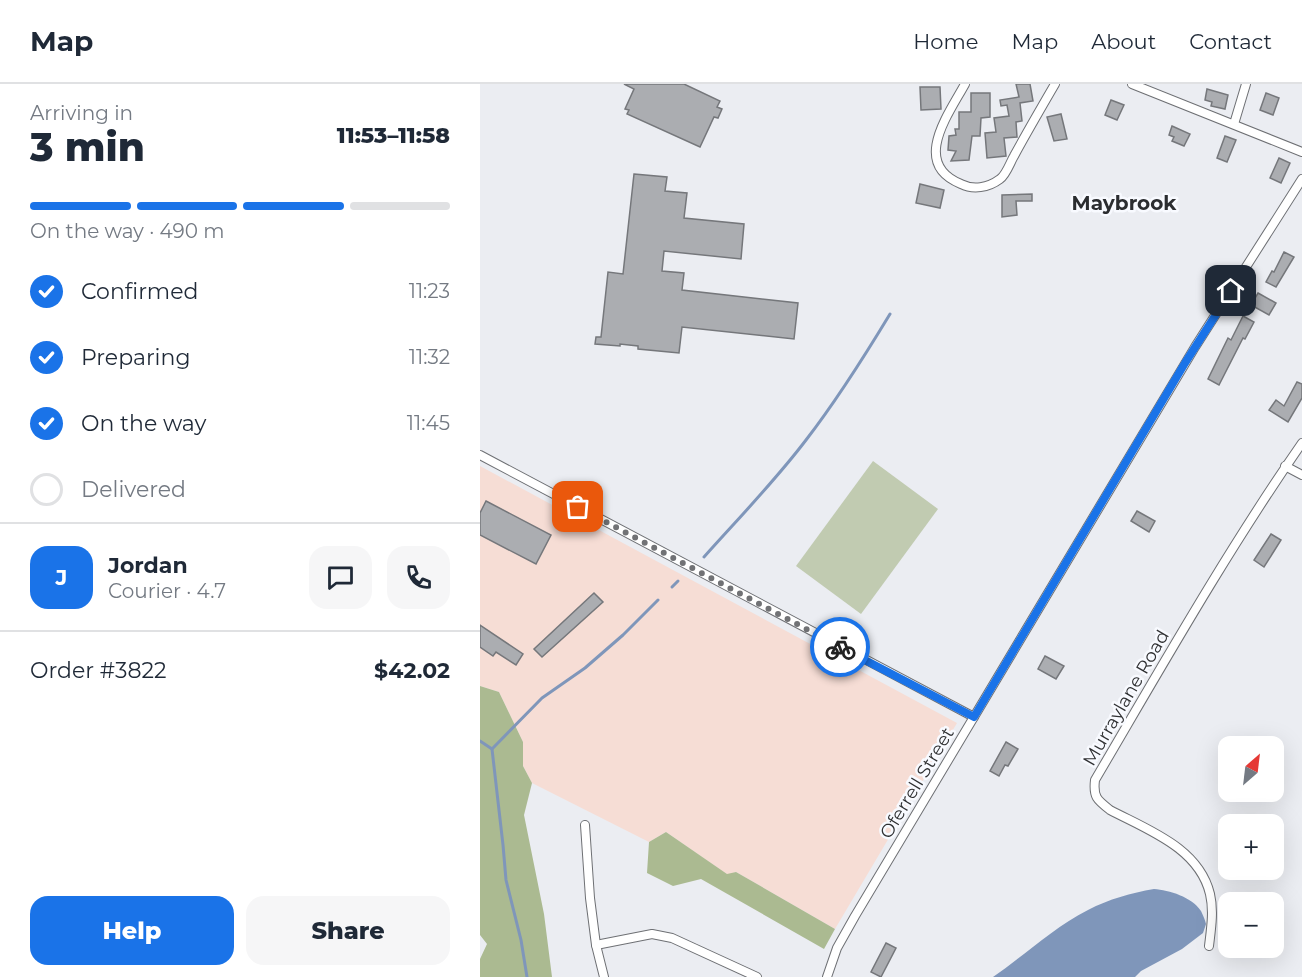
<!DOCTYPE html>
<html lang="en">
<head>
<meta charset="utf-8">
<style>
	:root { --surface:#fff; --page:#f6f6f7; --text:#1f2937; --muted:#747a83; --line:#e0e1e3; --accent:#1a73e8 }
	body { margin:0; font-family:Montserrat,sans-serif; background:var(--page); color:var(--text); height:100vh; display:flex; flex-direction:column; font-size:22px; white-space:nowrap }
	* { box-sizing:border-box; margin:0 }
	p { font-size:20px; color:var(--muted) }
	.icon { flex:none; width:33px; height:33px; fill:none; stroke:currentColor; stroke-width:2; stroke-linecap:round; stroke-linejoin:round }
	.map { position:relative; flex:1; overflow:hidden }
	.sheet { display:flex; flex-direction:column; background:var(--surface); width:480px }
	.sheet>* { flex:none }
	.needle { width:39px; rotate:28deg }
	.tools { position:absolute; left:738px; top:652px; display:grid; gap:12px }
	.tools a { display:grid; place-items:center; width:66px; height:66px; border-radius:12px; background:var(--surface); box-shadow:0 6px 24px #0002; font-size:30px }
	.pin { position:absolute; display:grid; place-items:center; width:51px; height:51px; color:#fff; margin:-26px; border-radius:12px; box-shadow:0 3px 9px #0006 }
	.courier { position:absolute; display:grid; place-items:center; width:60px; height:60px; margin:-30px; border:4px solid #1a73e8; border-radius:50%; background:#fff; color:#222; box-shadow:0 2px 8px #0007 }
	.headline em { font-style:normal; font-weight:800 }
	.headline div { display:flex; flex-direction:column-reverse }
	.headline { display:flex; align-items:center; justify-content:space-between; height:102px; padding:0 30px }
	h1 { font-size:39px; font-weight:800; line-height:45px }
	.bar { display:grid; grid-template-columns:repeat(4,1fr); gap:9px 6px; align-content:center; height:72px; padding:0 30px }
	.bar i { height:8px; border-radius:4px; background:var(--line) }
	.bar .on { background:var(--accent) }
	.bar p { grid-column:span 4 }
	.line { display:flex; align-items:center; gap:15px; padding:0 30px; border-top:2px solid var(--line) }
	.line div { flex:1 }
	.round { display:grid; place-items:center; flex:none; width:63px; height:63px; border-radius:18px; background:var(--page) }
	ol { padding:0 30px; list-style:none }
	li { display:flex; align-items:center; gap:18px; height:66px }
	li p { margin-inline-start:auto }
	li .icon { padding:6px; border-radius:50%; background:var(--accent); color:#fff; stroke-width:4 }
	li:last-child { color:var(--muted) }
	li i { width:33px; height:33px; border:3px solid var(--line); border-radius:50% }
	.primary-button { display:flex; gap:12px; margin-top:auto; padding:12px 30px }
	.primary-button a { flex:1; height:69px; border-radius:18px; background:var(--accent); color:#fff; font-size:24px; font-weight:800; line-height:69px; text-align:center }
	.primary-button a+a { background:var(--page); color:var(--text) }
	header { display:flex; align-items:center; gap:36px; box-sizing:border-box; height:84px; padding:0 30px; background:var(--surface); border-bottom:2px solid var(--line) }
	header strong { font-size:28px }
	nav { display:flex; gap:33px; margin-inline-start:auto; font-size:21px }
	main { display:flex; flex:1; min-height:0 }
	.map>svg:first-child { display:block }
</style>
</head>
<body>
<header>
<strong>Map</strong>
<nav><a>Home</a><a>Map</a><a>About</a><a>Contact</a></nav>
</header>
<main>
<section class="sheet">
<div class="headline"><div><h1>3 min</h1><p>Arriving in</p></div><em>11:53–11:58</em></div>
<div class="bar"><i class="on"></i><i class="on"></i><i class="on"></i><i></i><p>On the way · 490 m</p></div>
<ol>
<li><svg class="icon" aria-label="check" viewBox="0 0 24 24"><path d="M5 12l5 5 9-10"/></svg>Confirmed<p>11:23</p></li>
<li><svg class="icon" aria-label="check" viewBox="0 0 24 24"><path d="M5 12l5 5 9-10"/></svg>Preparing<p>11:32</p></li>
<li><svg class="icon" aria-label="check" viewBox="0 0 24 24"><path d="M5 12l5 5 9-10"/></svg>On the way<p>11:45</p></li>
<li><i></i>Delivered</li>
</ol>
<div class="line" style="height:108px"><b class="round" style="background:var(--accent);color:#fff">J</b><div><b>Jordan</b><p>Courier · 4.7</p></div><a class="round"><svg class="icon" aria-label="chat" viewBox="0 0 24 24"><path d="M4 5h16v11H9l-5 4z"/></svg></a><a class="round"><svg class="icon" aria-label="phone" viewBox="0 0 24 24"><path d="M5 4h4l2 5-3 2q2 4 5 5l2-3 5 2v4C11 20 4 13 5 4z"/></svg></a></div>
<div class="line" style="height:78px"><div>Order #3822</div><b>$42.02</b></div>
<div class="primary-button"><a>Help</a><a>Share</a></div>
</section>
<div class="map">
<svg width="822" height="893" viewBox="0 0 822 893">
	<rect width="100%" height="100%" fill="#ebedf2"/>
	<polygon fill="#f6ddd5" points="0,382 477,639 355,845 256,788 248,791 186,748 169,758 52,699 43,682 43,658 19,608 0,602"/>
	<polygon fill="#c1cbb1" points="393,377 458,425 381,530 316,482"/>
	<g fill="#abba91">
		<polygon points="0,602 19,608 43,658 43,682 52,699 44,731 64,830 72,893 0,893 0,875 7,860 0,851"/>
		<polygon points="186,748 247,790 256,788 355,845 344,865 221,795 193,802 167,789 169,758"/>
	</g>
	<path fill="#7f96ba" d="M674 805C689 806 712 813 721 827 723 831 725 836 726 840L723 849 702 865 661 887 655 893H513C545 871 573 844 608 826 629 815 651 809 674 805Z"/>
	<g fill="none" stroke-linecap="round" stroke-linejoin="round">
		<g stroke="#7f96ba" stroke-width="3">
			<path d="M224 473C258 435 295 397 326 356 357 316 384 273 410 230"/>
			<polyline points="192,503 198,497"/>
			<polyline points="0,657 12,665 23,761 26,796 41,856 47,893"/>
			<polyline points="12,665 62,614 105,584 143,551 178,516"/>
		</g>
	</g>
	<g fill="#abadb1" stroke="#75777b" stroke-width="1.5">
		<polygon points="144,0 204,0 240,17 237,23 242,25 238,34 234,33 220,63 147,30 149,26 145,25 154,5"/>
		<polygon points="536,0 550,0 553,17 540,19 542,37 536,38 537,53 524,54 526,72 507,74 505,49 516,48 514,34 529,32 527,21 521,22 520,16 539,13"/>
		<polygon points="440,3 460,3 461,25 441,26"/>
		<polygon points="727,5 748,11 745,25 731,22 732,18 725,16"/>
		<polygon points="491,9 510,9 510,33 501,34 500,52 492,52 489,76 471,77 476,67 468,66 469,52 476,51 475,45 479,45 479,28 491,28"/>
		<polygon points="786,9 799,14 793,31 780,26"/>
		<polygon points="631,16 644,21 637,36 625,31"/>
		<polygon points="581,30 587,55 574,57 567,33"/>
		<polygon points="692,42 710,50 704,62 692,57 694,53 689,51"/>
		<polygon points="745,52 756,56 747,78 737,74"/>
		<polygon points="799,74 810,79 801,99 790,94"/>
		<polygon points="154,90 187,93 185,107 207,109 204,134 264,140 261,175 184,167 182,187 204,189 202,206 318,219 314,255 202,243 199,269 158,265 158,262 140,260 140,262 115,260 116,253 121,253 128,188 143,190"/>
		<polygon points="440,100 464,106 460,124 436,119"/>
		<polygon points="552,110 552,117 536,117 537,131 522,133 522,111"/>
		<polygon points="804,168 814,173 796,203 786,198 792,187 794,188"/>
		<polygon points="778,209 796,219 789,231 771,221"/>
		<polygon points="763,232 774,238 765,255 763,254 739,301 728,295 748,254 751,256"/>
		<polygon points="817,298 822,300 822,314 808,338 789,326 796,316 804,322"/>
		<polygon points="6,417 71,451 56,480 0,451 0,429"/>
		<polygon points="657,427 675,437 669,448 651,437"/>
		<polygon points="791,450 801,456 784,483 774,476"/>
		<polygon points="114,509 123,518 62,573 54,565"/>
		<polygon points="0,541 43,570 36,581 16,568 13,572 0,563"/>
		<polygon points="565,572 584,582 576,595 558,585"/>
		<polygon points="526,658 538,665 528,682 525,681 519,692 510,687"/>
		<polygon points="406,859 416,864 401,893 391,888"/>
	</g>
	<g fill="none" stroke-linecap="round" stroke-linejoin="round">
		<defs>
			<g id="minor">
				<path d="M485 0C468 31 431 80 481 100 493 106 508 104 520 95 526 91 530 79 534 72 547 48 561 24 575 0"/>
				<polyline points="652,0 822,68"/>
				<polyline points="754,40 766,0"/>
				<polyline points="0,371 494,633"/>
				<polyline points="805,382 822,391"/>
				<polyline points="105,741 110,814 116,861 124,893"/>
				<polyline points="116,861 172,850 192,854 277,893"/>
				<path d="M729 862C731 845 734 827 730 810 719 764 668 746 630 726 617 716 613 713 615 696 682 582 747 467 822 359"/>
				<polyline points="347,893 357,864 375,832 715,263 822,95"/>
			</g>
		</defs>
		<use href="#minor" stroke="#6e7074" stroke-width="10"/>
		<use href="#minor" stroke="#fff" stroke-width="8"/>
	</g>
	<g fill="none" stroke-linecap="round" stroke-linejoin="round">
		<polyline stroke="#717275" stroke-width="6" stroke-dasharray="0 10.8" points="98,423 360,563"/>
		<polyline stroke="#1a73e8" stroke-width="8" points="360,563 494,633 705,279 751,207"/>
	</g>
	<g text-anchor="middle" stroke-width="5" stroke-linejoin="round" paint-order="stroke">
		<g font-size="18" fill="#2f3032" stroke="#f8faff">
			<text transform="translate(646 614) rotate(-60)" y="6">Murraylane Road</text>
			<text transform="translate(437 699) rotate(-59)" y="6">Oferrell Street</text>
		</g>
		<g font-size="20" font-weight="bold" fill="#2b2d30" stroke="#f8faff">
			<text x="644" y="126">Maybrook</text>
		</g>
	</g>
</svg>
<div class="tools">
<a><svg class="needle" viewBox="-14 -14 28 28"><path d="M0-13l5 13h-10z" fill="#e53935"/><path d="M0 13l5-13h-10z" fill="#747a83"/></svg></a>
<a>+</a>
<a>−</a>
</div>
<div class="pin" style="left:98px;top:423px;background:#ea580c"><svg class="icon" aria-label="bag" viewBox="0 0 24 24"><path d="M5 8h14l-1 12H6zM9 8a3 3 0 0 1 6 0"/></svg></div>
<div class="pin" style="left:751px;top:207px;background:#1f2937"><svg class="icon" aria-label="home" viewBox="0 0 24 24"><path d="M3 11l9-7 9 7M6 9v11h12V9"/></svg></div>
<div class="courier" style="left:360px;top:563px"><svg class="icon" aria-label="bike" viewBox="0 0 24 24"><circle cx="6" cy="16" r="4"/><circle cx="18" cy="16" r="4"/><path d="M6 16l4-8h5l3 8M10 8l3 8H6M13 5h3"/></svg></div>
</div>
</main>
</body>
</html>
